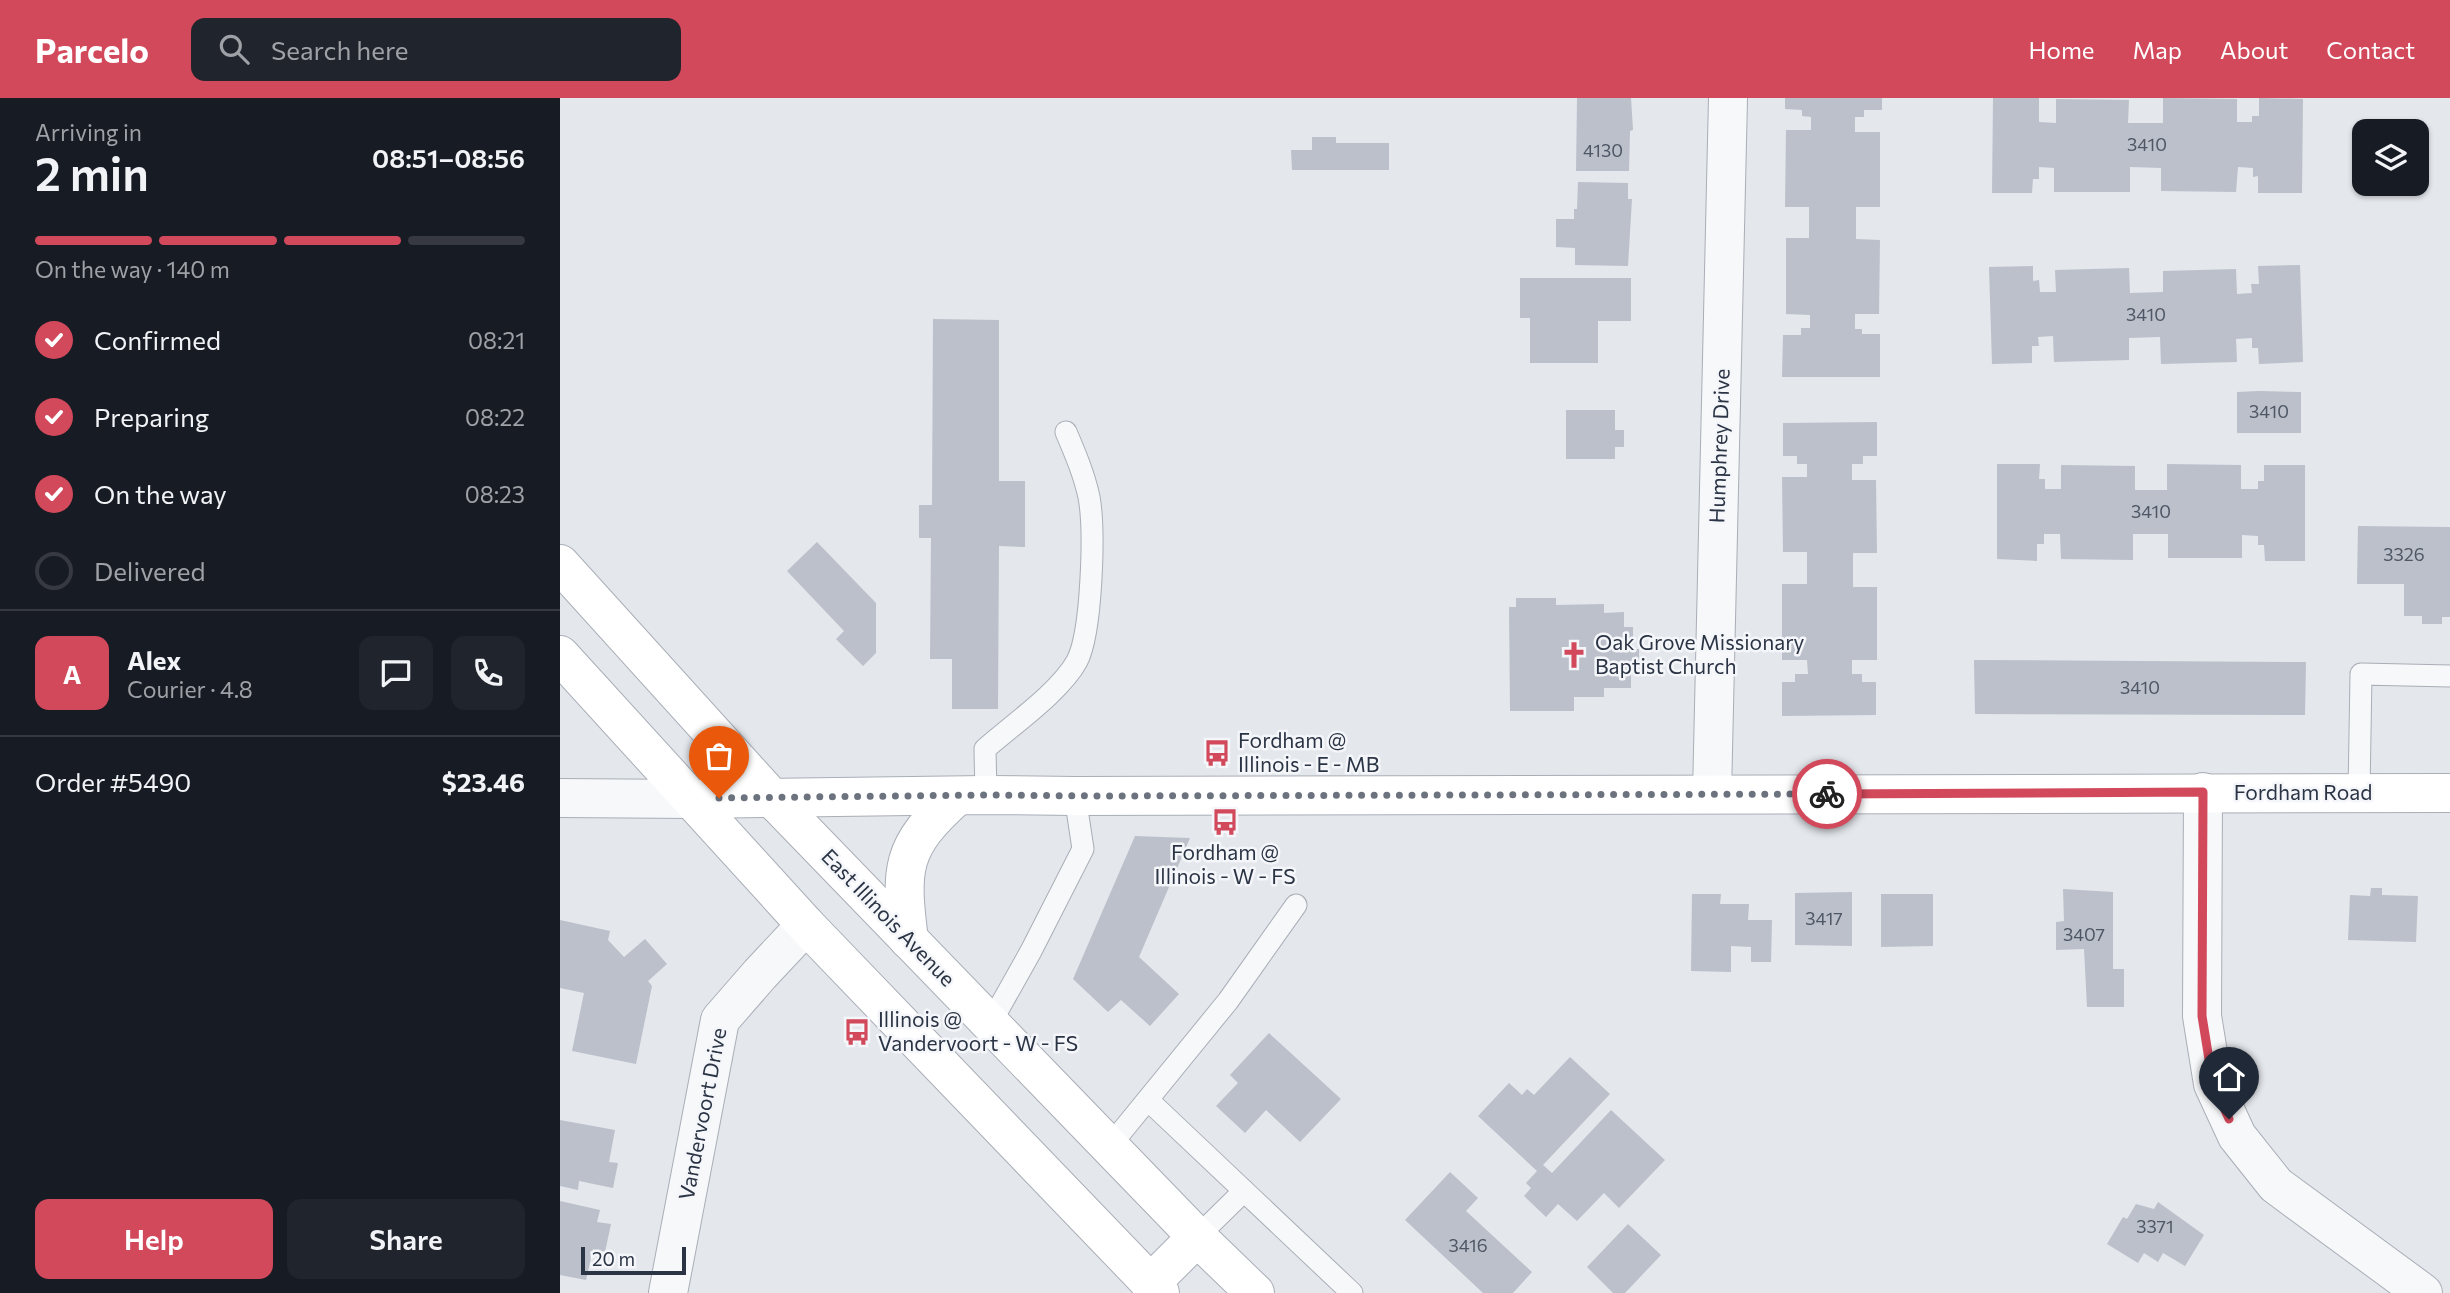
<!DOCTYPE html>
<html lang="en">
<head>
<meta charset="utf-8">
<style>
	:root { --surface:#171b24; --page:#20242c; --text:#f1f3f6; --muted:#9ea1a6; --line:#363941; --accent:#d1495b }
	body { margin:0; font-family:Commissioner,sans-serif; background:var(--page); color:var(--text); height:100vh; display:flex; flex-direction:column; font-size:26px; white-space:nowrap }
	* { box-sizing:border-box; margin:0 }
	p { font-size:23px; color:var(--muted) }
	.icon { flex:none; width:38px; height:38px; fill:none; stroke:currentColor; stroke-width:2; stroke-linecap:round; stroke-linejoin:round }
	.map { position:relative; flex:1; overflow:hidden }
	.panel { display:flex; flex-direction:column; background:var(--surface); width:560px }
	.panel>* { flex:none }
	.controls { position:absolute; left:1792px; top:21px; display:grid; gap:14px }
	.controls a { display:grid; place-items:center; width:77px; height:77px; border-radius:14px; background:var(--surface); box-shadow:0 2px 5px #0004; font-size:35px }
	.scale { position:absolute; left:21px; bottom:18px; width:105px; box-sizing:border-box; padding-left:7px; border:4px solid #2b3445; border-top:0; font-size:19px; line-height:24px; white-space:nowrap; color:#2b3445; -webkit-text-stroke:5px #f4f6f9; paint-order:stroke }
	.pin { position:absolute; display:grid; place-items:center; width:60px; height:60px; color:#fff; margin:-72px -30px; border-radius:50% 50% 50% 0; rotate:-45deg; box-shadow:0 0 7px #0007 }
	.pin .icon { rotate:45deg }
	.courier { position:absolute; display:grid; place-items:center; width:70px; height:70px; margin:-35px; border:5px solid #d1495b; border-radius:50%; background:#fff; color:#222; box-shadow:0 2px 9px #0007 }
	.headline em { font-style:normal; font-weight:600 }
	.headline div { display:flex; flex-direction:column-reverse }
	.headline { display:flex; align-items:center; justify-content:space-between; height:119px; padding:0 35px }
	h1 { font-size:46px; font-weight:600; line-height:52px }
	.bar { display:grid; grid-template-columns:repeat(4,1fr); gap:10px 7px; align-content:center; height:84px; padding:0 35px }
	.bar i { height:9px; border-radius:5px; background:var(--line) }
	.bar .selected { background:var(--accent) }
	.bar p { grid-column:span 4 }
	.line { display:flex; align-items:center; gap:18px; padding:0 35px; border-top:2px solid var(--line) }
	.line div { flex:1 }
	.round { display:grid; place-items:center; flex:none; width:74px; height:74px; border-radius:14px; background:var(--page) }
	ol { padding:0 35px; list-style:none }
	li { display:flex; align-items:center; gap:21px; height:77px }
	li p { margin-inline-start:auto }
	li .icon { padding:7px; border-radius:50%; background:var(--accent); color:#fff; stroke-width:4 }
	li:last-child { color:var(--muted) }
	li i { width:38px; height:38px; border:4px solid var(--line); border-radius:50% }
	.primary-button { display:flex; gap:14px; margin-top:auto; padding:14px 35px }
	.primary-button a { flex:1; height:80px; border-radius:14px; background:var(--accent); color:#fff; font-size:28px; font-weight:600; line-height:80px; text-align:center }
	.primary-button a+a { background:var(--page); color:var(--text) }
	header { display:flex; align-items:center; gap:42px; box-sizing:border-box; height:98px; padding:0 35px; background:var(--accent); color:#fff }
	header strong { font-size:33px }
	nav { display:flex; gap:38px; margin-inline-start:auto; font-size:24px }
	.search { width:490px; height:63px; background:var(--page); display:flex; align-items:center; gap:18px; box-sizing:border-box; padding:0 24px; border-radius:14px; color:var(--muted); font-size:26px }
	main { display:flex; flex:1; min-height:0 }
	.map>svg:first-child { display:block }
</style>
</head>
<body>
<header>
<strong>Parcelo</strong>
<div class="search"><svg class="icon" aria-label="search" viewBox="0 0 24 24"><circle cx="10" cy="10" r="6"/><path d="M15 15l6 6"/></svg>Search here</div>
<nav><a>Home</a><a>Map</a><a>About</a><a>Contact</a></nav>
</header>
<main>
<section class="panel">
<div class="headline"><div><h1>2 min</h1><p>Arriving in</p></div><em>08:51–08:56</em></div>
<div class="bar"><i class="selected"></i><i class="selected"></i><i class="selected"></i><i></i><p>On the way · 140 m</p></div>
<ol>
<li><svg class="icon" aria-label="check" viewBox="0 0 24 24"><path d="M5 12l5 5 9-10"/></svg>Confirmed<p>08:21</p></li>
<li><svg class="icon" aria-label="check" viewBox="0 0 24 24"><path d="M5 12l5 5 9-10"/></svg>Preparing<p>08:22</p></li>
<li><svg class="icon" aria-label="check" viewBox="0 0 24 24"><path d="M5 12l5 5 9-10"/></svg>On the way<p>08:23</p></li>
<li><i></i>Delivered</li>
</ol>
<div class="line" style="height:126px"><b class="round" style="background:var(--accent);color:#fff">A</b><div><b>Alex</b><p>Courier · 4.8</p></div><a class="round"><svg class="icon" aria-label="chat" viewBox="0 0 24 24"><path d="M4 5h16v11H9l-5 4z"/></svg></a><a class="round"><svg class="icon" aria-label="phone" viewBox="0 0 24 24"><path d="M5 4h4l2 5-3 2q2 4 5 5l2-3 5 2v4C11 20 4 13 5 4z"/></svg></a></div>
<div class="line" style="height:91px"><div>Order #5490</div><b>$23.46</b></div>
<div class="primary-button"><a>Help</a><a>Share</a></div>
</section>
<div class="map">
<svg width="1890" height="1195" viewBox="0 0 1890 1195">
	<rect width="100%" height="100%" fill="#e4e7ec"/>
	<g fill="#bbc0ca">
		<polygon points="1017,0 1071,0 1073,32 1070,33 1069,73 1016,73"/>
		<polygon points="1225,0 1322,0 1322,12 1304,12 1304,19 1295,19 1295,34 1320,34 1320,109 1296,109 1296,141 1320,142 1319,216 1295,216 1295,231 1302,231 1302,236 1320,236 1320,279 1222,279 1223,237 1241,237 1241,230 1250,230 1250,217 1226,216 1226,140 1249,140 1249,109 1225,109 1226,32 1251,32 1251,19 1242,18 1242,12 1225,11"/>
		<polygon points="1433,0 1479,0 1479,24 1496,25 1496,1 1569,2 1568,25 1603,25 1603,0 1677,1 1677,24 1692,24 1692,18 1699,18 1699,0 1743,1 1742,95 1698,95 1698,78 1693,79 1693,70 1678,69 1676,94 1601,93 1601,70 1570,69 1570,94 1494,94 1494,70 1479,69 1479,81 1473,81 1472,95 1432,95"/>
		<polygon points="752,39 776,39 776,45 829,45 829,72 732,72 731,52 752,52"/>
		<polygon points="1018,84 1068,85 1068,101 1072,101 1068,168 1015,167 1015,150 996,149 996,121 1014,121 1014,111 1017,111"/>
		<polygon points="1740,167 1743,264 1699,266 1698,250 1692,250 1692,240 1676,241 1677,264 1601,266 1600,239 1569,240 1569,262 1494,264 1493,238 1478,239 1479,248 1472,248 1472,265 1432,266 1429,169 1473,168 1473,183 1479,182 1480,194 1496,194 1495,172 1569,170 1570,195 1603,194 1603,173 1676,171 1677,196 1692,195 1691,186 1699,186 1698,168"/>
		<polygon points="960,180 1071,180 1071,223 1038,223 1038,265 970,265 970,220 960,220"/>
		<polygon points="373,221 439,222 439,383 465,383 465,449 439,448 438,611 392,611 392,561 370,561 371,440 359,440 359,407 372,407"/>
		<polygon points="1699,293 1741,294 1741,335 1677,335 1677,294"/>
		<polygon points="1006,312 1055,312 1055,332 1064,332 1064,349 1055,349 1055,361 1006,361"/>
		<polygon points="1317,324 1317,358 1303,358 1303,366 1292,366 1292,382 1316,382 1317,455 1293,455 1293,489 1317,489 1317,562 1292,562 1292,576 1302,576 1302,584 1316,584 1316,617 1222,618 1222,584 1235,584 1235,576 1248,576 1247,562 1222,562 1222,486 1247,486 1247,454 1223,454 1222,379 1247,379 1247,366 1237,366 1237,358 1223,358 1223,325"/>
		<polygon points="1437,366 1480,366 1479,381 1485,381 1485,391 1501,391 1501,367 1575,368 1575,392 1607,392 1607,366 1681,367 1681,391 1698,391 1698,383 1704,383 1704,367 1745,367 1745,463 1705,463 1704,447 1698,447 1698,438 1682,437 1682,460 1608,460 1608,436 1573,436 1573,462 1501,461 1500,436 1484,436 1484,446 1477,446 1477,463 1437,461"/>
		<polygon points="1798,428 1890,429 1890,519 1882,519 1882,526 1862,526 1862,518 1844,518 1844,486 1797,486"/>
		<polygon points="257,444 316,505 316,555 303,568 276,541 284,533 227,473"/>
		<polygon points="956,500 996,500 996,507 1044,506 1044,515 1064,514 1064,529 1073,529 1073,551 1079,551 1079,564 1071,564 1071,590 1044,590 1044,599 1014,599 1014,613 950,613 949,509 956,509"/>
		<polygon points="1414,562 1746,564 1745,617 1415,616"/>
		<polygon points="575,738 630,740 579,859 619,896 590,928 561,902 548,914 513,881"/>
		<polygon points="1811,790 1822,790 1822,797 1858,798 1856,844 1788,842 1790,797 1810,798"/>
		<polygon points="1503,791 1553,794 1553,871 1564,871 1564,909 1527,909 1524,851 1496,852 1496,824 1504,823"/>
		<polygon points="1292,794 1292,848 1235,847 1235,795"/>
		<polygon points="1132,796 1161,796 1160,806 1189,806 1188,822 1212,822 1211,864 1191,864 1191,849 1171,848 1171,874 1131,873"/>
		<polygon points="1321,796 1373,796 1373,848 1321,849"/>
		<polygon points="0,822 50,833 48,842 64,859 85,841 107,866 88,883 92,888 76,966 12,953 24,895 0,890"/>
		<polygon points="709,935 781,1001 740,1044 706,1012 685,1035 656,1008 678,985 670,977"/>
		<polygon points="1010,959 1050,996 983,1067 992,1075 1051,1012 1105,1062 1059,1110 1044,1095 1017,1123 998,1106 986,1119 964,1098 971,1090 966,1085 977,1073 918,1018 949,985 962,997 967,991 974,997"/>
		<polygon points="0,1022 55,1032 49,1064 58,1065 53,1090 19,1083 18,1092 0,1088"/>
		<polygon points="890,1074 918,1100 906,1113 972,1174 953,1195 923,1195 845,1122"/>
		<polygon points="0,1103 40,1112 37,1124 51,1126 45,1154 33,1151 26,1182 0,1177"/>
		<polygon points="1598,1104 1644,1137 1625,1168 1603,1155 1598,1164 1584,1155 1578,1165 1547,1146 1563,1119 1567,1121 1576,1106 1594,1111"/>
		<polygon points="1068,1126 1101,1157 1065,1195 1053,1195 1027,1169"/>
	</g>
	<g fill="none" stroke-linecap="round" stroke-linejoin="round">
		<defs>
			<g id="lane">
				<polyline points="1799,695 1801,576 1890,578"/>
				<path d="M426 697 425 651C452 627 500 594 517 563 532 534 535 432 529 399 524 376 515 355 506 334"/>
				<polyline points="430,926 471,853 523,751 515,698"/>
				<polyline points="588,1002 792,1195"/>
				<polyline points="549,1049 668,903 736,807"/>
				<polyline points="637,1139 684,1093"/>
			</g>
			<g id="street">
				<polyline points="1643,694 1642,918 1653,986 1677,1038 1716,1087 1863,1195"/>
				<polyline points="1152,696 1168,0"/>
				<polyline points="0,700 132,701"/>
				<polyline points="108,1195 160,922 200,876 246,827"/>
			</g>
			<g id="secondary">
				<polyline points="0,466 211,699 637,1139 695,1195"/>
				<polyline points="0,557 246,827 600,1195"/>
				<polyline points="132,701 426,697 515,698 1890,695"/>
				<path d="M349 842C340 771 340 749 396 699"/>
				<polyline points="590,1186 637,1139"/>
			</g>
		</defs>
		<use href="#lane" stroke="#a9aeb7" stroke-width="23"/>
		<use href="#street" stroke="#a9aeb7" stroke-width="40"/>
		<use href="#secondary" stroke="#a9aeb7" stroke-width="40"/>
		<use href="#lane" stroke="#f7f8fa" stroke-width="21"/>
		<use href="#street" stroke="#f7f8fa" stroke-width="38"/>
		<use href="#secondary" stroke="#fff" stroke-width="38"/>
	</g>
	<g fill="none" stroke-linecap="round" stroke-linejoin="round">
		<polyline stroke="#6c737f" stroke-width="7" stroke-dasharray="0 12.6" points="159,700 426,697 541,698 1267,696"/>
		<polyline stroke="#d1495b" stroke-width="9" points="1267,696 1643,694 1642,918 1653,986 1669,1021"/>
	</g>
	<defs>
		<symbol id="church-bare" viewBox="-9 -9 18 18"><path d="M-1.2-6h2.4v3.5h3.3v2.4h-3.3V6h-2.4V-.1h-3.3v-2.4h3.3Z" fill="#d1495b" stroke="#f4f6f9" stroke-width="2.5" paint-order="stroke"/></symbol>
		<symbol id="bus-bare" viewBox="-9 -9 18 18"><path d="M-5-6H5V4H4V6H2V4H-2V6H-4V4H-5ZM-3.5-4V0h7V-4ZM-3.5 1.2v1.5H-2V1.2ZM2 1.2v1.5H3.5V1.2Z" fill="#d1495b" stroke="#f4f6f9" stroke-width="2.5" paint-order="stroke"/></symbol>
	</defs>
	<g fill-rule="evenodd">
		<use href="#church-bare" x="995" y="538" width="38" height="38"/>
		<use href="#bus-bare" x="638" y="636" width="38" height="38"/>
		<use href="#bus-bare" x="646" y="705" width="38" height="38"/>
		<use href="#bus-bare" x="278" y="915" width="38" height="38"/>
	</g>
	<g text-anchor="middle" stroke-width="5" stroke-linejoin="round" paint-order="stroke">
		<g font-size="18" fill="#4f5766">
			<text x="1587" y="53">3410</text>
			<text x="1043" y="59">4130</text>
			<text x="1586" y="223">3410</text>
			<text x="1709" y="320">3410</text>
			<text x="1591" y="420">3410</text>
			<text x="1844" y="463">3326</text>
			<text x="1580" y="596">3410</text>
			<text x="1264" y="827">3417</text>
			<text x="1524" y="843">3407</text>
			<text x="1595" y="1135">3371</text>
			<text x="908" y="1154">3416</text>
		</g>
		<g font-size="21" fill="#2b3445" stroke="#f4f6f9">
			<text transform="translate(1160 348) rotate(-88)" y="7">Humphrey Drive</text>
			<text x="1743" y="702">Fordham Road</text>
			<text transform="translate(328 820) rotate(46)" y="7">East Illinois Avenue</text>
			<text transform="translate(143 1016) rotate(-79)" y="7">Vandervoort Drive</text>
		</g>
		<g font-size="21" fill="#2b3445" stroke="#f4f6f9" text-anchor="start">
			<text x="1035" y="552">Oak Grove Missionary<tspan x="1035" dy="24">Baptist Church</tspan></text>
			<text x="678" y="650">Fordham @<tspan x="678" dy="24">Illinois - E - MB</tspan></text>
			<text x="665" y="762" text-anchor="middle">Fordham @<tspan x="665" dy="24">Illinois - W - FS</tspan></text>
			<text x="318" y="929">Illinois @<tspan x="318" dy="24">Vandervoort - W - FS</tspan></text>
		</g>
	</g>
</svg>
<div class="controls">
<a><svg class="icon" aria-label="layers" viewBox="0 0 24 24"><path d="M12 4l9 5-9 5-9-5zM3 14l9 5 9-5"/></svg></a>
</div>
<div class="scale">20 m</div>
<div class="pin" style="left:159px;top:700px;background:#ea580c"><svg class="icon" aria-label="bag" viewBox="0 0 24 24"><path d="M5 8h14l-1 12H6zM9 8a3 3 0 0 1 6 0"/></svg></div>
<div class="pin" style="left:1669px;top:1021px;background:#1f2937"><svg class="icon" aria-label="home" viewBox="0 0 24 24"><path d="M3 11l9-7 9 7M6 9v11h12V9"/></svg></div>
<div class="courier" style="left:1267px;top:696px"><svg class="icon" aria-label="bike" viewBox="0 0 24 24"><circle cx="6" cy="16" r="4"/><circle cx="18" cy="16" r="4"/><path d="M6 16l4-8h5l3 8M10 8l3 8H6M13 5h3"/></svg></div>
</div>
</main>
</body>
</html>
